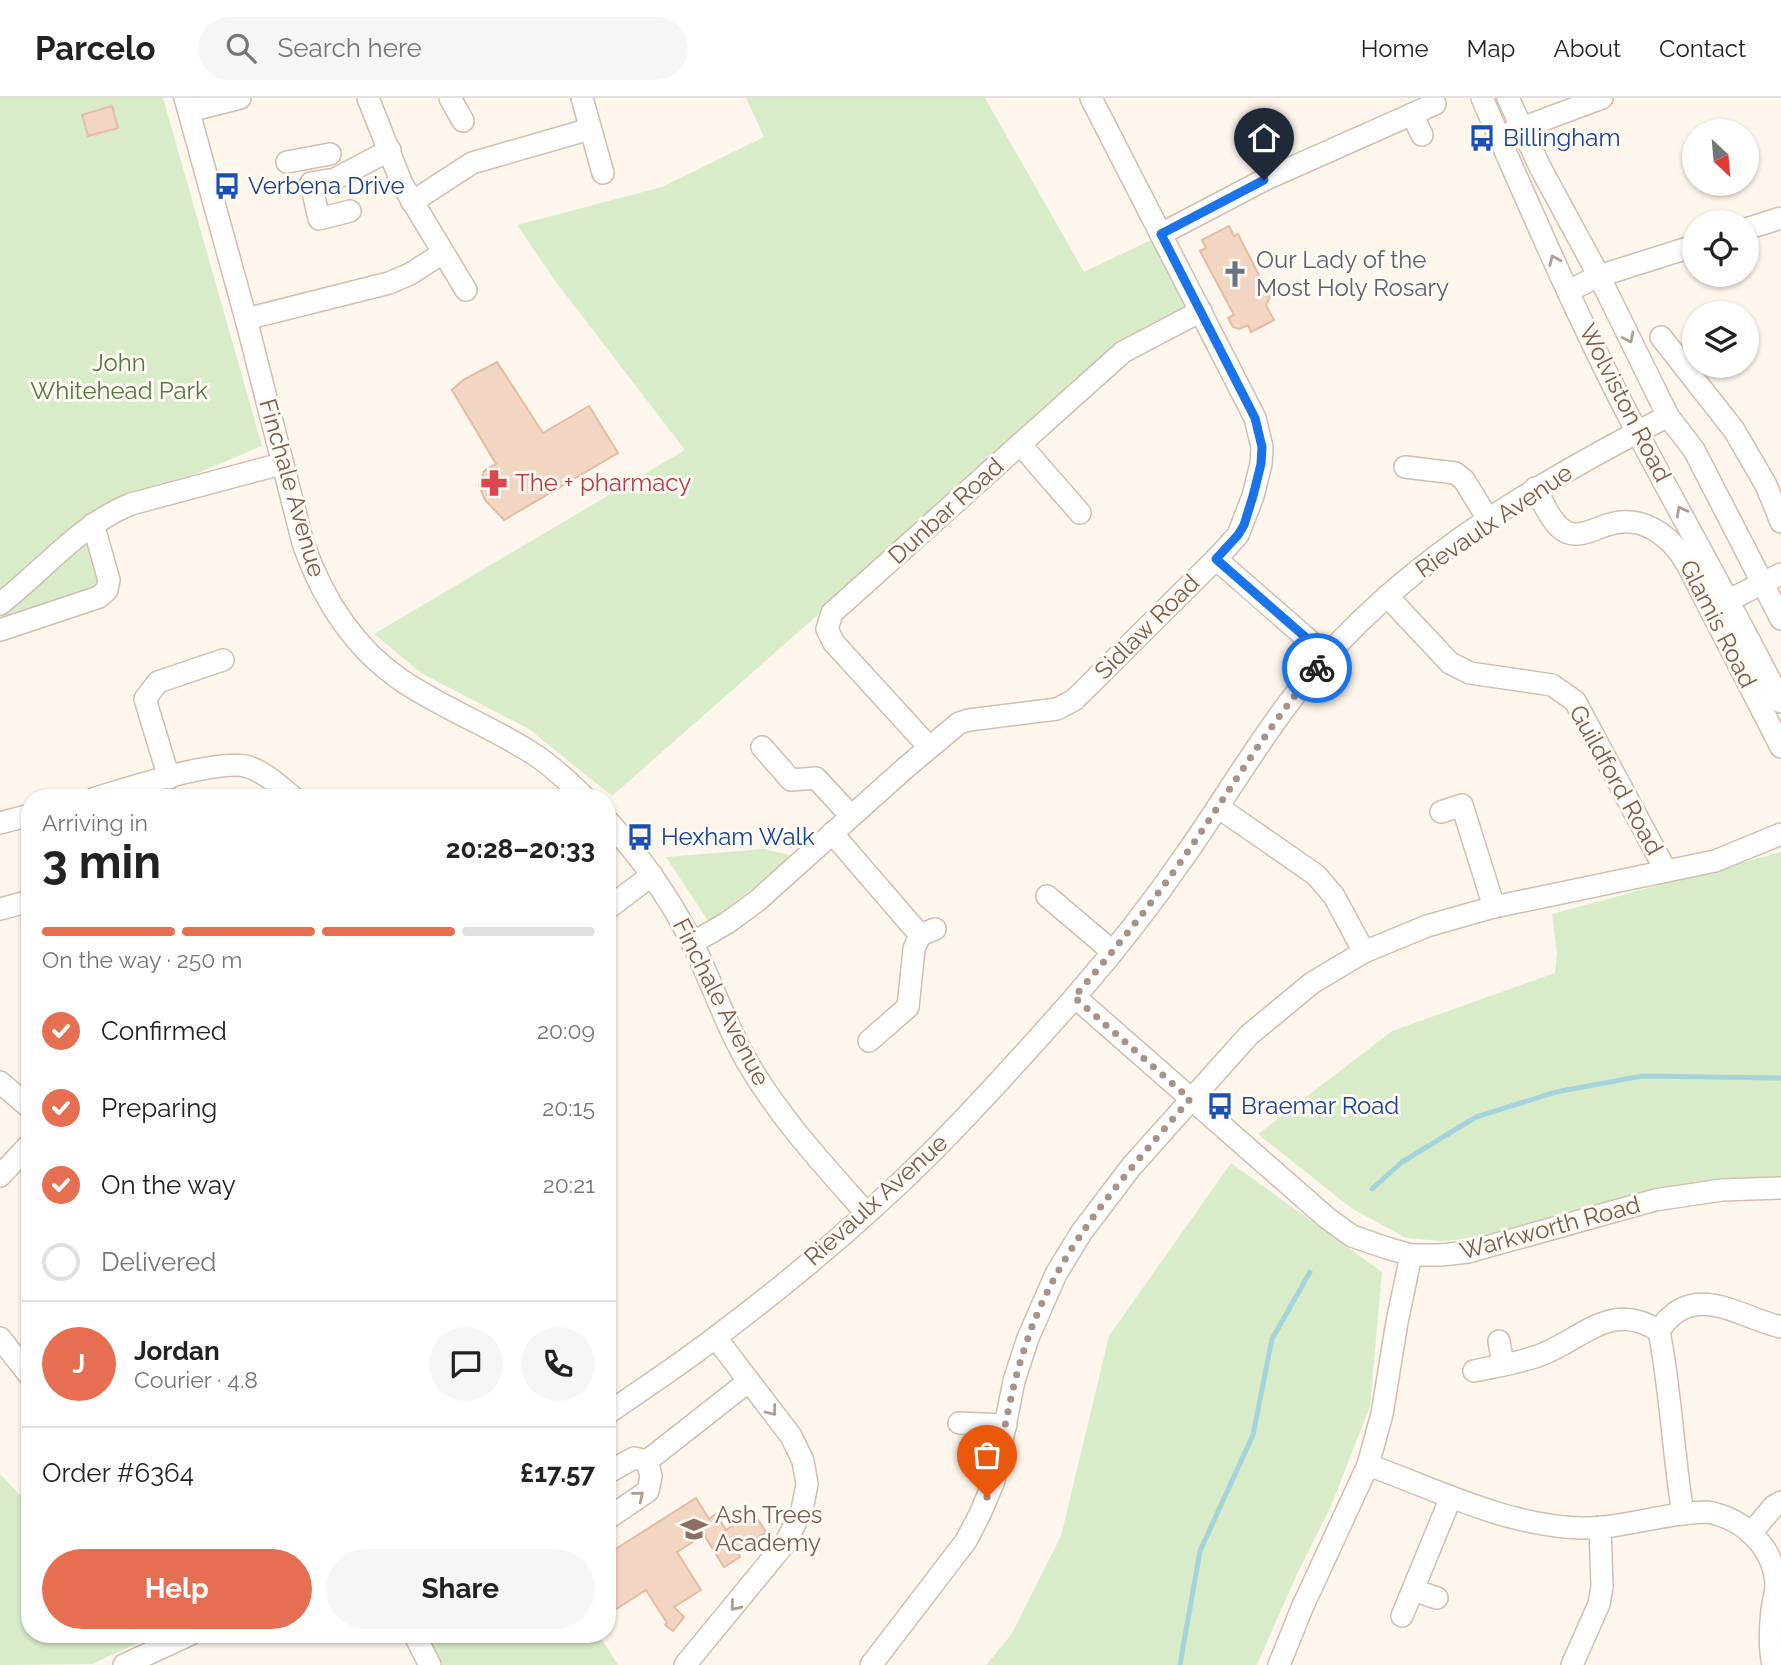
<!DOCTYPE html>
<html lang="en">
<head>
<meta charset="utf-8">
<style>
	:root { --surface:#fff; --page:#f6f6f6; --text:#222; --muted:#767676; --line:#e0e0e0; --accent:#e76f51 }
	body { margin:0; font-family:Raleway,sans-serif; background:var(--page); color:var(--text); height:100vh; display:flex; flex-direction:column; font-size:26px; white-space:nowrap }
	* { box-sizing:border-box; margin:0 }
	p { font-size:23px; color:var(--muted) }
	.icon { flex:none; width:38px; height:38px; fill:none; stroke:currentColor; stroke-width:2; stroke-linecap:round; stroke-linejoin:round }
	.map { position:relative; flex:1; overflow:hidden }
	.details { position:absolute; left:21px; top:691px; width:595px; height:854px; display:flex; flex-direction:column; background:var(--surface); border-radius:28px; box-shadow:0 2px 5px #0004 }
	.details>* { flex:none }
	.needle { width:46px; rotate:154deg }
	.buttons { position:absolute; left:1682px; top:21px; display:grid; gap:14px }
	.buttons a { display:grid; place-items:center; width:77px; height:77px; border-radius:50%; background:var(--surface); box-shadow:0 2px 5px #0004; font-size:35px }
	.pin { position:absolute; display:grid; place-items:center; width:60px; height:60px; color:#fff; margin:-72px -30px; border-radius:50% 50% 50% 0; rotate:-45deg; box-shadow:0 0 7px #0007 }
	.pin .icon { rotate:45deg }
	.courier { position:absolute; display:grid; place-items:center; width:70px; height:70px; margin:-35px; border:5px solid #1a73e8; border-radius:50%; background:#fff; color:#222; box-shadow:0 2px 9px #0007 }
	.overview em { font-style:normal; font-weight:700 }
	.overview div { display:flex; flex-direction:column-reverse }
	.overview { display:flex; align-items:center; justify-content:space-between; height:119px; padding:0 21px }
	h1 { font-size:46px; font-weight:700; line-height:52px }
	.bar { display:grid; grid-template-columns:repeat(4,1fr); gap:10px 7px; align-content:center; height:84px; padding:0 21px }
	.bar i { height:9px; border-radius:5px; background:var(--line) }
	.bar .on { background:var(--accent) }
	.bar p { grid-column:span 4 }
	.line { display:flex; align-items:center; gap:18px; padding:0 21px; border-top:2px solid var(--line) }
	.line div { flex:1 }
	.round { display:grid; place-items:center; flex:none; width:74px; height:74px; border-radius:37px; background:var(--page) }
	ol { padding:0 21px; list-style:none }
	li { display:flex; align-items:center; gap:21px; height:77px }
	li p { margin-inline-start:auto }
	li .icon { padding:7px; border-radius:50%; background:var(--accent); color:#fff; stroke-width:4 }
	li:last-child { color:var(--muted) }
	li i { width:38px; height:38px; border:4px solid var(--line); border-radius:50% }
	.cta { display:flex; gap:14px; margin-top:auto; padding:14px 21px }
	.cta a { flex:1; height:80px; border-radius:42px; background:var(--accent); color:#fff; font-size:28px; font-weight:700; line-height:80px; text-align:center }
	.cta a+a { background:var(--page); color:var(--text) }
	header { display:flex; align-items:center; gap:42px; box-sizing:border-box; height:98px; padding:0 35px; background:var(--surface); border-bottom:2px solid var(--line) }
	header strong { font-size:33px }
	nav { display:flex; gap:38px; margin-inline-start:auto; font-size:24px }
	.search { width:490px; height:63px; background:var(--page); display:flex; align-items:center; gap:18px; box-sizing:border-box; padding:0 24px; border-radius:38px; color:var(--muted); font-size:26px }
	.map>svg:first-child { display:block }
</style>
</head>
<body>
<header>
<strong>Parcelo</strong>
<div class="search"><svg class="icon" aria-label="search" viewBox="0 0 24 24"><circle cx="10" cy="10" r="6"/><path d="M15 15l6 6"/></svg>Search here</div>
<nav><a>Home</a><a>Map</a><a>About</a><a>Contact</a></nav>
</header>
<div class="map">
<svg width="1781" height="1567" viewBox="0 0 1781 1567">
	<rect width="100%" height="100%" fill="#fdf6ec"/>
	<g fill="#d8ecc9">
		<polygon points="0,0 163,0 262,348 95,418 93,426 117,498 0,537"/>
		<polygon points="746,0 985,0 1084,174 1153,141 1185,210 1120,251 612,698 529,631 421,575 374,536 685,352 556,184 517,127 662,89 764,39"/>
		<polygon points="764,751 794,758 709,824 666,759"/>
		<polygon points="1781,754 1781,1081 1602,1107 1476,1140 1441,1143 1406,1140 1351,1110 1258,1036 1392,933 1555,875 1557,856 1552,816"/>
		<polygon points="1231,1065 1382,1174 1370,1308 1331,1408 1296,1478 1257,1567 986,1567 1011,1537 1061,1438 1109,1238"/>
		<polygon points="0,1376 30,1407 30,1536 144,1537 142,1543 92,1566 0,1567"/>
		<polygon points="423,1537 599,1537 618,1567 439,1567"/>
	</g>
	<g fill="none" stroke-linecap="round" stroke-linejoin="round">
		<g stroke="#a5d3da" stroke-width="5">
			<polyline points="1372,1091 1402,1064 1476,1019 1556,994 1642,978 1781,980"/>
			<polyline points="1180,1567 1200,1453 1253,1337 1272,1241 1310,1174"/>
		</g>
	</g>
	<g fill="#f3d5c3" stroke="#e6bba3" stroke-width="2">
		<polygon points="112,8 118,30 88,38 82,17"/>
		<polygon points="1229,128 1234,138 1238,136 1270,199 1266,207 1274,222 1251,234 1248,227 1239,231 1233,229 1228,220 1234,217 1200,153 1206,150 1202,142"/>
		<polygon points="497,264 543,335 589,308 618,355 504,422 485,402 479,387 484,373 496,366 452,292 463,282"/>
		<polygon points="696,1400 709,1421 716,1416 726,1432 753,1414 766,1434 751,1444 752,1446 738,1455 740,1459 724,1469 704,1437 677,1454 701,1492 674,1509 684,1519 673,1533 665,1527 667,1525 646,1492 607,1517 607,1448 611,1454"/>
	</g>
	<g fill="none" stroke-linecap="round" stroke-linejoin="round">
		<defs>
			<g id="minor">
				<path d="M185 0 246 221 303 445C322 499 353 549 401 582 442 610 490 628 532 655 551 667 569 684 585 700"/>
				<polyline points="368,0 402,86 466,192"/>
				<polyline points="450,0 463,23"/>
				<polyline points="582,0 603,75"/>
				<path d="M1482 0C1531 112 1579 224 1636 332 1684 423 1735 512 1781 604"/>
				<polyline points="1508,0 1540,69 1599,178 1668,318 1694,352 1781,521"/>
				<polyline points="189,13 240,0"/>
				<polyline points="1412,16 1422,37"/>
				<polyline points="1511,34 1602,0"/>
				<polyline points="287,64 330,56"/>
				<polyline points="412,104 472,65 590,31"/>
				<polyline points="350,113 319,121 311,85 335,81 390,52"/>
				<polyline points="1746,131 1781,120"/>
				<polyline points="1161,136 1264,82 1435,6"/>
				<polyline points="1568,193 1599,178 1694,148"/>
				<polyline points="246,221 389,185 410,176 443,155"/>
				<polyline points="1661,239 1734,332 1766,387 1781,424"/>
				<polyline points="1020,346 1080,415"/>
				<polyline points="1405,369 1455,375 1464,382 1488,421"/>
				<path d="M1535 390C1543 403 1551 426 1566 434 1580 440 1594 431 1607 427 1642 415 1671 438 1687 466L1781 649"/>
				<polyline points="1216,461 1327,558"/>
				<polyline points="1387,498 1450,565 1470,575 1552,587 1575,603 1666,773"/>
				<polyline points="1729,502 1781,476"/>
				<path d="M0 506C44 472 79 427 131 406L281 366"/>
				<polyline points="0,532 99,499 107,492 109,482 93,426"/>
				<polyline points="762,649 791,682 816,680 851,718"/>
				<polyline points="929,649 834,545 827,531 832,515 1123,254 1201,213"/>
				<polyline points="169,680 145,601 158,584 223,562"/>
				<path d="M95 700C127 691 221 659 249 669 266 675 281 689 294 700"/>
				<polyline points="1218,709 1316,777 1334,798 1364,854"/>
				<polyline points="1441,714 1462,707 1494,809"/>
				<path d="M607 722C641 759 669 799 692 844 711 882 724 923 745 960 778 1018 822 1065 866 1115"/>
				<polyline points="0,725 30,717"/>
				<polyline points="832,735 920,837 935,831"/>
				<polyline points="1047,798 1113,854"/>
				<polyline points="0,811 30,803"/>
				<polyline points="607,811 652,777"/>
				<polyline points="692,845 727,825 757,803 903,672 959,625 969,622 1057,611 1074,602 1216,461 1238,437 1253,398 1261,366 1262,349 1255,320 1091,0"/>
				<polyline points="1075,899 1327,1120 1352,1138 1387,1150 1411,1157 1441,1157 1468,1154 1655,1102 1722,1092 1781,1090"/>
				<polyline points="869,943 908,909 914,851 920,837"/>
				<polyline points="0,984 30,1010"/>
				<polyline points="0,1078 30,1046"/>
				<polyline points="0,1240 30,1278"/>
				<polyline points="1499,1243 1503,1267"/>
				<path d="M1474 1273C1497 1268 1521 1265 1543 1256 1586 1238 1612 1203 1659 1233"/>
				<path d="M607 1316C644 1290 681 1266 716 1239 792 1182 868 1118 935 1051 983 1002 1030 950 1075 899 1114 854 1151 807 1184 759 1231 692 1271 621 1325 560 1420 453 1543 383 1668 318"/>
				<polyline points="959,1325 1006,1327"/>
				<polyline points="647,1363 749,1283"/>
				<path d="M1368 1367C1438 1392 1504 1427 1580 1430 1623 1431 1665 1414 1708 1414 1745 1421 1776 1451 1776 1490 1775 1497 1773 1505 1772 1512 1770 1530 1769 1549 1773 1567"/>
				<polyline points="607,1375 634,1360 647,1363"/>
				<path d="M1683 1416C1673 1355 1671 1294 1659 1233 1692 1181 1738 1219 1781 1229"/>
				<polyline points="607,1421 648,1393 651,1378 647,1363"/>
				<polyline points="1751,1435 1774,1408 1781,1404"/>
				<polyline points="1413,1492 1437,1500"/>
				<polyline points="1402,1518 1451,1399"/>
				<polyline points="414,1536 430,1567"/>
				<polyline points="124,1567 191,1536"/>
				<polyline points="685,1567 786,1444 802,1412 807,1386 803,1363 791,1338 716,1240"/>
				<polyline points="871,1567 966,1443 980,1416 994,1383 1014,1283 1028,1240 1056,1176 1081,1135 1131,1069 1249,937 1312,885 1364,854 1427,828 1494,809 1715,763 1781,736"/>
				<polyline points="1279,1567 1302,1510 1368,1367 1382,1316 1397,1224 1411,1157"/>
				<polyline points="1572,1567 1599,1506 1602,1489 1600,1429"/>
			</g>
		</defs>
		<use href="#minor" stroke="#d1beb0" stroke-width="24"/>
		<use href="#minor" stroke="#fff" stroke-width="21"/>
	</g>
	<defs><path id="oneway-chevron" d="M-2-3.5L2.5 0L-2 3.5" fill="none" stroke-width="1.6" stroke-linecap="round" stroke-linejoin="round" transform="scale(1.75)"/></defs>
	<g stroke="#af9d94">
		<use href="#oneway-chevron" transform="translate(1554 162) rotate(-114)"/>
		<use href="#oneway-chevron" transform="translate(1629 240) rotate(64)"/>
		<use href="#oneway-chevron" transform="translate(1681 413) rotate(-118)"/>
		<use href="#oneway-chevron" transform="translate(772 1313) rotate(52)"/>
		<use href="#oneway-chevron" transform="translate(639 1398) rotate(-39)"/>
		<use href="#oneway-chevron" transform="translate(735 1508) rotate(129)"/>
	</g>
	<g fill="none" stroke-linecap="round" stroke-linejoin="round">
		<path stroke="#a89285" stroke-width="7" stroke-dasharray="0 12.6" d="M987 1399 994 1383C1004 1336 1011 1288 1027 1243 1058 1149 1127 1075 1190 1001L1074 899C1113 854 1150 808 1184 759 1228 696 1267 629 1317 570"/>
		<polyline stroke="#1a73e8" stroke-width="9" points="1264,82 1161,136 1255,320 1262,349 1261,366 1253,398 1244,427 1238,437 1216,461 1327,558 1317,570"/>
	</g>
	<defs>
		<symbol id="bus-bare" viewBox="-9 -9 18 18"><path d="M-5-6H5V4H4V6H2V4H-2V6H-4V4H-5ZM-3.5-4V0h7V-4ZM-3.5 1.2v1.5H-2V1.2ZM2 1.2v1.5H3.5V1.2Z" fill="#1a4fb4" stroke="#fffaf3" stroke-width="2.5" paint-order="stroke"/></symbol>
		<symbol id="church-bare" viewBox="-9 -9 18 18"><path d="M-1.2-6h2.4v3.5h3.3v2.4h-3.3V6h-2.4V-.1h-3.3v-2.4h3.3Z" fill="#6b7280" stroke="#fffaf3" stroke-width="2.5" paint-order="stroke"/></symbol>
		<symbol id="pharmacy-bare" viewBox="-9 -9 18 18"><path d="M-2-6h4v4h4v4h-4v4h-4v-4h-4v-4h4Z" fill="#e0444e" stroke="#fffaf3" stroke-width="2.5" paint-order="stroke"/></symbol>
		<symbol id="school-bare" viewBox="-9 -9 18 18"><path d="M0-5L7-2L0 1L-7-2ZM-4 1L0 2.5L4 1V4Q0 6-4 4Z" fill="#8d6e63" stroke="#fffaf3" stroke-width="2.5" paint-order="stroke"/></symbol>
	</defs>
	<g fill-rule="evenodd">
		<use href="#bus-bare" x="1463" y="21" width="38" height="38"/>
		<use href="#bus-bare" x="208" y="69" width="38" height="38"/>
		<use href="#church-bare" x="1216" y="157" width="38" height="38"/>
		<use href="#pharmacy-bare" x="475" y="366" width="38" height="38"/>
		<use href="#bus-bare" x="621" y="720" width="38" height="38"/>
		<use href="#bus-bare" x="1201" y="989" width="38" height="38"/>
		<use href="#school-bare" x="675" y="1412" width="38" height="38"/>
	</g>
	<g text-anchor="middle" stroke-width="6" stroke-linejoin="round" paint-order="stroke">
		<g font-size="24" fill="#164399" stroke="#fffaf3" text-anchor="start">
			<text x="1503" y="48">Billingham</text>
			<text x="248" y="96">Verbena Drive</text>
			<text x="661" y="747">Hexham Walk</text>
			<text x="1241" y="1016">Braemar Road</text>
		</g>
		<g font-size="24" fill="#5b616d" stroke="#fffaf3" text-anchor="start">
			<text x="1256" y="170">Our Lady of the<tspan x="1256" dy="28">Most Holy Rosary</tspan></text>
		</g>
		<g font-size="24" fill="#537a41" stroke="#fffaf3">
			<text x="119" y="273">John<tspan x="119" dy="28">Whitehead Park</tspan></text>
		</g>
		<g font-size="24" fill="#7a5c4d" stroke="#fffaf3">
			<text transform="translate(1625 305) rotate(63)" y="8">Wolviston Road</text>
			<text transform="translate(292 390) rotate(74)" y="8">Finchale Avenue</text>
			<text transform="translate(946 413) rotate(-42)" y="8">Dunbar Road</text>
			<text transform="translate(1494 423) rotate(-34)" y="8">Rievaulx Avenue</text>
			<text transform="translate(1718 526) rotate(63)" y="8">Glamis Road</text>
			<text transform="translate(1147 529) rotate(-45)" y="8">Sidlaw Road</text>
			<text transform="translate(1616 682) rotate(61)" y="8">Guildford Road</text>
			<text transform="translate(721 904) rotate(63)" y="8">Finchale Avenue</text>
			<text transform="translate(876 1102) rotate(-42)" y="8">Rievaulx Avenue</text>
			<text transform="translate(1550 1130) rotate(-15)" y="8">Warkworth Road</text>
		</g>
		<g font-size="24" fill="#be3a42" stroke="#fffaf3" text-anchor="start">
			<text x="515" y="393">The + pharmacy</text>
		</g>
		<g font-size="24" fill="#785e54" stroke="#fffaf3" text-anchor="start">
			<text x="715" y="1425">Ash Trees<tspan x="715" dy="28">Academy</tspan></text>
		</g>
	</g>
</svg>
<div class="buttons">
<a><svg class="needle" viewBox="-14 -14 28 28"><path d="M0-13l5 13h-10z" fill="#e53935"/><path d="M0 13l5-13h-10z" fill="#767676"/></svg></a>
<a><svg class="icon" aria-label="locate" viewBox="0 0 24 24"><circle cx="12" cy="12" r="6"/><path d="M12 2v4M12 18v4M2 12h4M18 12h4"/></svg></a>
<a><svg class="icon" aria-label="layers" viewBox="0 0 24 24"><path d="M12 4l9 5-9 5-9-5zM3 14l9 5 9-5"/></svg></a>
</div>
<div class="pin" style="left:987px;top:1399px;background:#ea580c"><svg class="icon" aria-label="bag" viewBox="0 0 24 24"><path d="M5 8h14l-1 12H6zM9 8a3 3 0 0 1 6 0"/></svg></div>
<div class="pin" style="left:1264px;top:82px;background:#1f2937"><svg class="icon" aria-label="home" viewBox="0 0 24 24"><path d="M3 11l9-7 9 7M6 9v11h12V9"/></svg></div>
<div class="courier" style="left:1317px;top:570px"><svg class="icon" aria-label="bike" viewBox="0 0 24 24"><circle cx="6" cy="16" r="4"/><circle cx="18" cy="16" r="4"/><path d="M6 16l4-8h5l3 8M10 8l3 8H6M13 5h3"/></svg></div>
<section class="details">
<div class="overview"><div><h1>3 min</h1><p>Arriving in</p></div><em>20:28–20:33</em></div>
<div class="bar"><i class="on"></i><i class="on"></i><i class="on"></i><i></i><p>On the way · 250 m</p></div>
<ol>
<li><svg class="icon" aria-label="check" viewBox="0 0 24 24"><path d="M5 12l5 5 9-10"/></svg>Confirmed<p>20:09</p></li>
<li><svg class="icon" aria-label="check" viewBox="0 0 24 24"><path d="M5 12l5 5 9-10"/></svg>Preparing<p>20:15</p></li>
<li><svg class="icon" aria-label="check" viewBox="0 0 24 24"><path d="M5 12l5 5 9-10"/></svg>On the way<p>20:21</p></li>
<li><i></i>Delivered</li>
</ol>
<div class="line" style="height:126px"><b class="round" style="background:var(--accent);color:#fff">J</b><div><b>Jordan</b><p>Courier · 4.8</p></div><a class="round"><svg class="icon" aria-label="chat" viewBox="0 0 24 24"><path d="M4 5h16v11H9l-5 4z"/></svg></a><a class="round"><svg class="icon" aria-label="phone" viewBox="0 0 24 24"><path d="M5 4h4l2 5-3 2q2 4 5 5l2-3 5 2v4C11 20 4 13 5 4z"/></svg></a></div>
<div class="line" style="height:91px"><div>Order #6364</div><b>£17.57</b></div>
<div class="cta"><a>Help</a><a>Share</a></div>
</section>
</div>
</body>
</html>
